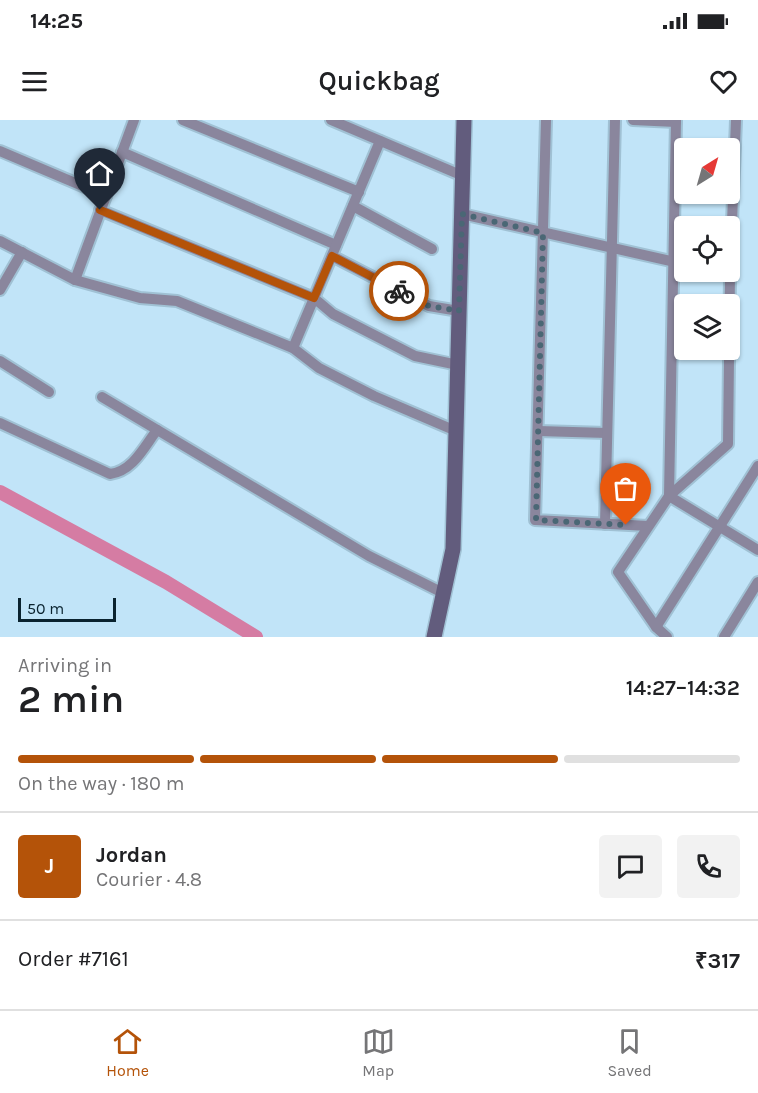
<!DOCTYPE html>
<html lang="en">
<head>
<meta charset="utf-8">
<style>
	:root { --surface:#fff; --page:#f2f2f2; --text:#202124; --muted:#757577; --line:#e0e0e0; --accent:#b45309 }
	body { margin:0; font-family:Karla,sans-serif; background:var(--page); color:var(--text); height:100vh; display:flex; flex-direction:column; font-size:22px; white-space:nowrap }
	* { box-sizing:border-box; margin:0 }
	p { font-size:20px; color:var(--muted) }
	.icon { flex:none; width:33px; height:33px; fill:none; stroke:currentColor; stroke-width:2; stroke-linecap:round; stroke-linejoin:round }
	.map { position:relative; height:517px; overflow:hidden }
	.details { display:flex; flex-direction:column; background:var(--surface); flex:1 }
	.details>* { flex:none }
	.needle { width:39px; rotate:37deg }
	.buttons { position:absolute; left:674px; top:18px; display:grid; gap:12px }
	.buttons a { display:grid; place-items:center; width:66px; height:66px; border-radius:6px; background:var(--surface); box-shadow:0 2px 4px #0004; font-size:30px }
	.scale { position:absolute; left:18px; bottom:15px; width:98px; box-sizing:border-box; padding-left:6px; border:3px solid #0a232f; border-top:0; font-size:16px; line-height:21px; white-space:nowrap; color:#0a232f; -webkit-text-stroke:4px #c1e4f8; paint-order:stroke }
	.pin { position:absolute; display:grid; place-items:center; width:51px; height:51px; color:#fff; margin:-62px -26px; border-radius:50% 50% 50% 0; rotate:-45deg; box-shadow:0 0 6px #0007 }
	.pin .icon { rotate:45deg }
	.courier { position:absolute; display:grid; place-items:center; width:60px; height:60px; margin:-30px; border:4px solid #b45309; border-radius:50%; background:#fff; color:#222; box-shadow:0 2px 8px #0007 }
	.overview em { font-style:normal; font-weight:600 }
	.overview div { display:flex; flex-direction:column-reverse }
	.overview { display:flex; align-items:center; justify-content:space-between; height:102px; padding:0 18px }
	h1 { font-size:39px; font-weight:600; line-height:45px }
	.bar { display:grid; grid-template-columns:repeat(4,1fr); gap:9px 6px; align-content:center; height:72px; padding:0 18px }
	.bar i { height:8px; border-radius:4px; background:var(--line) }
	.bar .active { background:var(--accent) }
	.bar p { grid-column:span 4 }
	.line { display:flex; align-items:center; gap:15px; padding:0 18px; border-top:2px solid var(--line) }
	.line div { flex:1 }
	.round { display:grid; place-items:center; flex:none; width:63px; height:63px; border-radius:6px; background:var(--page) }
	.status { display:flex; justify-content:space-between; align-items:center; height:42px; padding:0 30px; background:var(--surface); direction:ltr }
	.status svg { height:16px; fill:currentColor }
	header { display:flex; justify-content:space-between; align-items:center; height:78px; padding:0 18px; background:var(--surface); font-size:27px; font-weight:600 }
	.tab-bar { display:flex; justify-content:space-around; align-items:center; height:84px; border-top:2px solid var(--line); background:var(--surface); font-size:16px; color:var(--muted) }
	.tab-bar a { display:grid; justify-items:center; gap:3px }
	.tab-bar .active { color:var(--accent) }
	.map>svg:first-child { display:block }
</style>
</head>
<body>
<div class="status"><b>14:25</b><svg viewBox="0 0 49 12"><path d="M0 12V9h3v3zM5 12V6h3v6zM10 12V3h3v9zM15 12V0h3v12zM26 1h20v11H26zM47 4h2v5h-2z"/></svg></div>
<header><svg class="icon" aria-label="menu" viewBox="0 0 24 24"><path d="M4 6h16M4 12h16M4 18h16"/></svg>Quickbag<svg class="icon" aria-label="heart" viewBox="0 0 24 24"><path d="M12 20l-8-8c-3-5 5-10 8-4 3-6 11-1 8 4z"/></svg></header>
<div class="map">
<svg width="758" height="517" viewBox="0 0 758 517">
	<rect width="100%" height="100%" fill="#c1e4f8"/>
	<g fill="none" stroke-linecap="round" stroke-linejoin="round">
		<polyline stroke="#d57ca3" stroke-width="14" points="0,372 166,462 256,517"/>
		<defs>
			<g id="street">
				<polyline points="183,0 359,72"/>
				<polyline points="331,0 463,56"/>
				<polyline points="546,0 535,400 648,406"/>
				<polyline points="633,0 676,2"/>
				<polyline points="676,0 669,376 758,430"/>
				<polyline points="0,31 106,76"/>
				<polyline points="122,32 336,125"/>
				<polyline points="353,86 432,129"/>
				<polyline points="100,90 314,178 333,194 415,236 458,245"/>
				<polyline points="462,94 684,144"/>
				<polyline points="0,121 75,160 140,178 177,181 293,228 319,248 374,276 456,311"/>
				<polyline points="332,136 429,186 459,191"/>
				<polyline points="718,152 730,154"/>
				<polyline points="75,160 134,0"/>
				<polyline points="0,170 22,132"/>
				<polyline points="293,228 380,21"/>
				<polyline points="0,241 49,272"/>
				<polyline points="102,277 369,436 443,473"/>
				<path d="M0 303 110 354C133 351 144 327 157 310"/>
				<polyline points="538,311 607,313"/>
				<polyline points="605,404 615,0"/>
				<polyline points="656,507 758,346"/>
				<polyline points="667,517 656,507 618,452 669,376 728,324 730,154 736,0"/>
				<polyline points="724,517 758,462"/>
			</g>
			<polyline id="secondary" points="434,517 453,429 464,0"/>
		</defs>
		<use href="#street" stroke="#a0c1d4" stroke-width="14"/>
		<use href="#secondary" stroke="#a0c1d4" stroke-width="18"/>
		<use href="#street" stroke="#8a869d" stroke-width="10"/>
		<use href="#secondary" stroke="#625c7d" stroke-width="15"/>
	</g>
	<g fill="none" stroke-linecap="round" stroke-linejoin="round">
		<polyline stroke="#4a6775" stroke-width="6" stroke-dasharray="0 10.8" points="399,171 429,186 459,191 462,94 543,113 536,400 626,405"/>
		<polyline stroke="#b45309" stroke-width="8" points="100,90 314,178 332,136 399,171"/>
	</g>
</svg>
<div class="buttons">
<a><svg class="needle" viewBox="-14 -14 28 28"><path d="M0-13l5 13h-10z" fill="#e53935"/><path d="M0 13l5-13h-10z" fill="#757577"/></svg></a>
<a><svg class="icon" aria-label="locate" viewBox="0 0 24 24"><circle cx="12" cy="12" r="6"/><path d="M12 2v4M12 18v4M2 12h4M18 12h4"/></svg></a>
<a><svg class="icon" aria-label="layers" viewBox="0 0 24 24"><path d="M12 4l9 5-9 5-9-5zM3 14l9 5 9-5"/></svg></a>
</div>
<div class="scale">50 m</div>
<div class="pin" style="left:626px;top:405px;background:#ea580c"><svg class="icon" aria-label="bag" viewBox="0 0 24 24"><path d="M5 8h14l-1 12H6zM9 8a3 3 0 0 1 6 0"/></svg></div>
<div class="pin" style="left:100px;top:90px;background:#1f2937"><svg class="icon" aria-label="home" viewBox="0 0 24 24"><path d="M3 11l9-7 9 7M6 9v11h12V9"/></svg></div>
<div class="courier" style="left:399px;top:171px"><svg class="icon" aria-label="bike" viewBox="0 0 24 24"><circle cx="6" cy="16" r="4"/><circle cx="18" cy="16" r="4"/><path d="M6 16l4-8h5l3 8M10 8l3 8H6M13 5h3"/></svg></div>
</div>
<section class="details">
<div class="overview"><div><h1>2 min</h1><p>Arriving in</p></div><em>14:27–14:32</em></div>
<div class="bar"><i class="active"></i><i class="active"></i><i class="active"></i><i></i><p>On the way · 180 m</p></div>
<div class="line" style="height:108px"><b class="round" style="background:var(--accent);color:#fff">J</b><div><b>Jordan</b><p>Courier · 4.8</p></div><a class="round"><svg class="icon" aria-label="chat" viewBox="0 0 24 24"><path d="M4 5h16v11H9l-5 4z"/></svg></a><a class="round"><svg class="icon" aria-label="phone" viewBox="0 0 24 24"><path d="M5 4h4l2 5-3 2q2 4 5 5l2-3 5 2v4C11 20 4 13 5 4z"/></svg></a></div>
<div class="line" style="height:78px"><div>Order #7161</div><b>₹317</b></div>
</section>
<nav class="tab-bar">
<a class="active"><svg class="icon" aria-label="home" viewBox="0 0 24 24"><path d="M3 11l9-7 9 7M6 9v11h12V9"/></svg>Home</a>
<a><svg class="icon" aria-label="map" viewBox="0 0 24 24"><path d="M3 6l6-2 6 2 6-2v14l-6 2-6-2-6 2zM9 4v14M15 6v14"/></svg>Map</a>
<a><svg class="icon" aria-label="saved" viewBox="0 0 24 24"><path d="M7 4h10v16l-5-4-5 4z"/></svg>Saved</a>
</nav>
</body>
</html>
